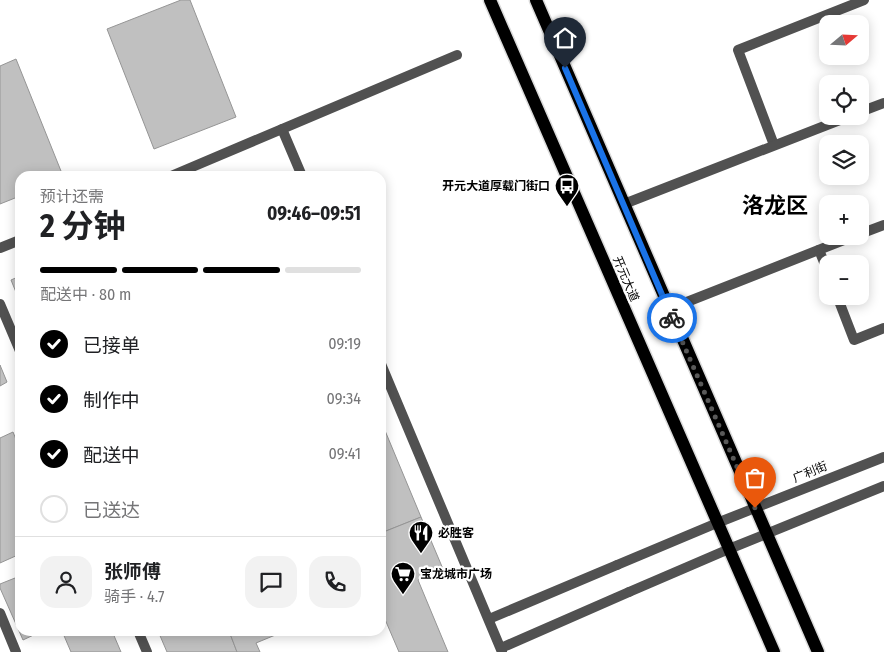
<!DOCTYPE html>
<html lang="zh">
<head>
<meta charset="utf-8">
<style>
	:root { --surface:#fff; --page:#f2f2f2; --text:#202124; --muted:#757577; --line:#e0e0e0; --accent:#000 }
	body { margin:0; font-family:"Fira Sans Condensed","Noto Sans SC",sans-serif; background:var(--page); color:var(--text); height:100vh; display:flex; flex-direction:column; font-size:19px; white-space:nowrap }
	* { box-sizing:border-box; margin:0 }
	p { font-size:16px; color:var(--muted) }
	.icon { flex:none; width:28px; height:28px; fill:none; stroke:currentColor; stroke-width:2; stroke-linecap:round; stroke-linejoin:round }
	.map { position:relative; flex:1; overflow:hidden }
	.sheet { position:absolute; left:15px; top:171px; width:371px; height:465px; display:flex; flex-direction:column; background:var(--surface); border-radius:15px; box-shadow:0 2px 12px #0003 }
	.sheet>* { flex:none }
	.needle { width:32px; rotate:71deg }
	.buttons { position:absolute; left:819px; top:15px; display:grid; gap:10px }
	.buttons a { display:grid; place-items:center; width:50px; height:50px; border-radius:10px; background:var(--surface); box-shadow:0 2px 12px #0003; font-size:25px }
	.pin { position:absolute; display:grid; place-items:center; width:42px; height:42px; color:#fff; margin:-51px -21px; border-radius:50% 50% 50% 0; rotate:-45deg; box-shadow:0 0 5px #0007 }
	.pin .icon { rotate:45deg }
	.courier { position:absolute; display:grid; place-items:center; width:50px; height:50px; margin:-25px; border:4px solid #1a73e8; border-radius:50%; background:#fff; color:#222; box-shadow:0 1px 6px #0007 }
	.summary em { font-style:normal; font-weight:700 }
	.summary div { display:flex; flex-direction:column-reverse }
	.summary { display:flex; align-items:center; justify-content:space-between; height:85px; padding:0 25px }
	h1 { font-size:32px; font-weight:700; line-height:38px }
	.bar { display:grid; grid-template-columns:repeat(4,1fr); gap:8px 5px; align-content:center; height:60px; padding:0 25px }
	.bar i { height:6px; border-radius:4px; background:var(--line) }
	.bar .current { background:var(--accent) }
	.bar p { grid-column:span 4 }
	.line { display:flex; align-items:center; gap:12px; padding:0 25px; border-top:1px solid var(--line) }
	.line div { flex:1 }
	.round { display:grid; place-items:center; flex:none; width:52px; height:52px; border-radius:15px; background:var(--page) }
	ol { padding:0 25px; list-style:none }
	li { display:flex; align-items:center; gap:15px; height:55px }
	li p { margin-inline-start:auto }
	li .icon { padding:5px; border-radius:50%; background:var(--accent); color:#fff; stroke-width:4 }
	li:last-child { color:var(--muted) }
	li i { width:28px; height:28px; border:2px solid var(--line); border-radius:50% }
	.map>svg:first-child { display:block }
</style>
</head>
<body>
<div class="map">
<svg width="884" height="652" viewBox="0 0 884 652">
	<rect width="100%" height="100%" fill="#fff"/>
	<g fill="#c0c0c0" stroke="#959595">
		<polygon points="181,0 190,0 236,117 154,149 107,29"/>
		<polygon points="16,59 63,176 20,176 20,196 0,204 0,66"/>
		<polygon points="20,276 20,302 11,280"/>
		<polygon points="0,365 7,382 0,386"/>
		<polygon points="381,421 421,517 381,533"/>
		<polygon points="13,432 20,449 20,554 0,563 0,438"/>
		<polygon points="421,517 443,569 418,580 448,652 399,652 381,610 381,533"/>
		<polygon points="15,578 20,591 20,631 42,631 23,640 0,588 0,584"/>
		<polygon points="62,631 112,631 121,652 71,652"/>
		<polygon points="158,631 229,631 237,652 167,652"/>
		<polygon points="229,631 285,631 256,643 260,652 237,652"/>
	</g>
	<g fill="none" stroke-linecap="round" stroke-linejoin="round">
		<defs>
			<g id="primary">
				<polyline points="490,0 774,652"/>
				<polyline points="536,0 818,652"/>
			</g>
		</defs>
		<use href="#primary" stroke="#dbdbdb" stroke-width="15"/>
		<g stroke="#515151" stroke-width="10">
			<polyline points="860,112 884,103"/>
			<polyline points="774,145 738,50 864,0"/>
			<polyline points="624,204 850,116"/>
			<polyline points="860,234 884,225"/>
			<polyline points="819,250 828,272"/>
			<polyline points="837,296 854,340 884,328"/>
			<polyline points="669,309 854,236"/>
			<polyline points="617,565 717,523"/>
			<polyline points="629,592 729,549"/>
		</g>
		<g stroke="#515151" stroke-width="10">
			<polyline points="282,129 302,176"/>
			<polyline points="171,176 457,55"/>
			<polyline points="0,248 20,240"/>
			<polyline points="0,304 20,351"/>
			<polyline points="381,364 502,652"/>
			<polyline points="0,613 16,652"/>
			<polyline points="489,619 617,565"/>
			<polyline points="138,631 147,652"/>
			<polyline points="501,648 629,592"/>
		</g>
		<g stroke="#515151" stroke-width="10">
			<polyline points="717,523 884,457"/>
			<polyline points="729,549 884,486"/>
		</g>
		<use href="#primary" stroke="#000" stroke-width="12"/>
	</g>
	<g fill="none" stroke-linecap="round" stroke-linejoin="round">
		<polyline stroke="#595959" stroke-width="5" stroke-dasharray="0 9" points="672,318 755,508"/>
		<polyline stroke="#1a73e8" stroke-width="6" points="565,68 672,318"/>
	</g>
	<defs>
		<symbol id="bus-pin" viewBox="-11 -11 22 30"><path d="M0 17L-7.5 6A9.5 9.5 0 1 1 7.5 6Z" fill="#000" stroke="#fff"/><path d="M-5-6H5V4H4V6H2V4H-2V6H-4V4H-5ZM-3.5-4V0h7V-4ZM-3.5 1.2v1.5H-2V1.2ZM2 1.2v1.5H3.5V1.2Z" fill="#fff"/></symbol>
		<symbol id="restaurant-pin" viewBox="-11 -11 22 30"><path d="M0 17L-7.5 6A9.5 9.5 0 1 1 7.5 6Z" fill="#000" stroke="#fff"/><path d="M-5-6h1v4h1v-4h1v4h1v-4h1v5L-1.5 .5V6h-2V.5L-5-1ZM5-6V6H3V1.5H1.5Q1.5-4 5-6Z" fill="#fff"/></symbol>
		<symbol id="supermarket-pin" viewBox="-11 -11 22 30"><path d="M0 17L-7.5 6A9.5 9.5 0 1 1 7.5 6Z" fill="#000" stroke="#fff"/><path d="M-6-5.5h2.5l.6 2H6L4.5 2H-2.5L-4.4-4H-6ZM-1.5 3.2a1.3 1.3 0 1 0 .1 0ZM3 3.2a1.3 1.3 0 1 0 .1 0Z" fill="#fff"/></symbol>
	</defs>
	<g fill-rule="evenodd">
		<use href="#bus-pin" x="553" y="172" width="28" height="38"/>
		<use href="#restaurant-pin" x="407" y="519" width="28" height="38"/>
		<use href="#supermarket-pin" x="389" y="560" width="28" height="38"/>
	</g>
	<g text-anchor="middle" stroke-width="4.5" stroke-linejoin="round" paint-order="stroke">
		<g font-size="12" font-weight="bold" fill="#000" stroke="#fff" text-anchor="start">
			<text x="550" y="190" text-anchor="end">开元大道厚载门街口</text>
			<text x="438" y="537">必胜客</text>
			<text x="420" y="578">宝龙城市广场</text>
		</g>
		<g font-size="12" fill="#000" stroke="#fff">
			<text transform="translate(626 279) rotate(67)" y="4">开元大道</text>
			<text transform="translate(810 472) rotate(-22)" y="4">广利街</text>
		</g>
		<g font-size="22" font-weight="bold" fill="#000" stroke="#fff">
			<text x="775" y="213">洛龙区</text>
		</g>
	</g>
</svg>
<div class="buttons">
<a><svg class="needle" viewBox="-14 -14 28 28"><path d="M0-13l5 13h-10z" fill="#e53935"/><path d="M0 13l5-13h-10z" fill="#757577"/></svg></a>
<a><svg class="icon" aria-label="locate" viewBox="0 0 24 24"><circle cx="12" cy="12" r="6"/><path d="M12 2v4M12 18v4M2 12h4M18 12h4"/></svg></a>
<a><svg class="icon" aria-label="layers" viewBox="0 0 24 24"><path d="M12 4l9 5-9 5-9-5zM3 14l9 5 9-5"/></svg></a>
<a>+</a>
<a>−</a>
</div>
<div class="pin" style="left:755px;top:508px;background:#ea580c"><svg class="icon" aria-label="bag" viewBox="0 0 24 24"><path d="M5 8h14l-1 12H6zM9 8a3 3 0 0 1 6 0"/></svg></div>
<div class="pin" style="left:565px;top:68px;background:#1f2937"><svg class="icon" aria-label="home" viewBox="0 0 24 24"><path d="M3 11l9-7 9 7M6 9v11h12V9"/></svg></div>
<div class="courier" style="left:672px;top:318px"><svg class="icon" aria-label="bike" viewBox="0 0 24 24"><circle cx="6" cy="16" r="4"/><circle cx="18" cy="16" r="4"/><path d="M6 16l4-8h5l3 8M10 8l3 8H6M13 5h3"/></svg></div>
<section class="sheet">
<div class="summary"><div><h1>2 分钟</h1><p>预计还需</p></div><em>09:46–09:51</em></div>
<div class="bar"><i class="current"></i><i class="current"></i><i class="current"></i><i></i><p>配送中 · 80 m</p></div>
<ol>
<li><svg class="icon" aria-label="check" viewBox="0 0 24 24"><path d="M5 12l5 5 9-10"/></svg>已接单<p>09:19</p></li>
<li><svg class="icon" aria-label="check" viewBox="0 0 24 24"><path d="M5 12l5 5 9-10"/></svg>制作中<p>09:34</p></li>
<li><svg class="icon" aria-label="check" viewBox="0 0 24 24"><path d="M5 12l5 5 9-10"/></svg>配送中<p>09:41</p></li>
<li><i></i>已送达</li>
</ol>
<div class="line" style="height:90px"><a class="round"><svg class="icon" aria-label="person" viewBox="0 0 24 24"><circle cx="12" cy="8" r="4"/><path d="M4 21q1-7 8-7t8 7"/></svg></a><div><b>张师傅</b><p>骑手 · 4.7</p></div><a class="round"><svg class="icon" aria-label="chat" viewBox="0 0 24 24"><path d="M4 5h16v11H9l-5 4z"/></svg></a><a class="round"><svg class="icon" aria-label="phone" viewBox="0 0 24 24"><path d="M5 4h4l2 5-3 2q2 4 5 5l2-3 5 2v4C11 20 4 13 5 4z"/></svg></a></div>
</section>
</div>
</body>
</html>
